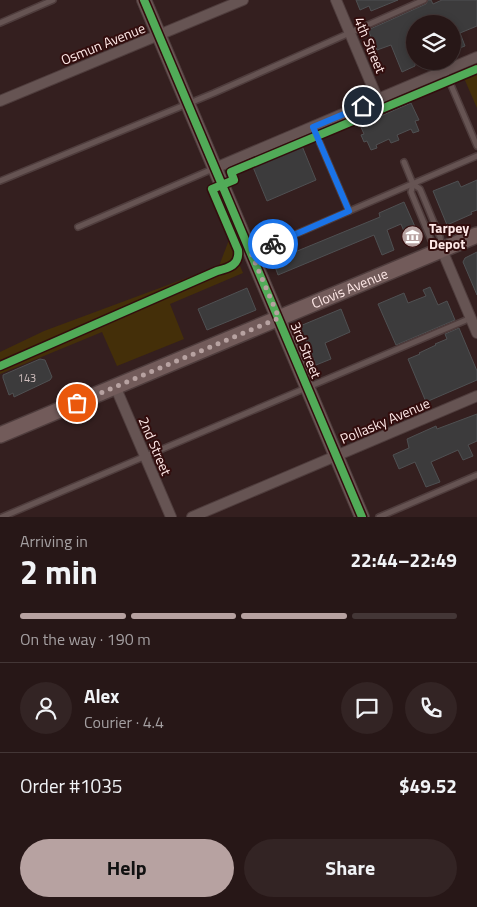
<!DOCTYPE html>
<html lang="en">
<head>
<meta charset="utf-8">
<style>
	:root { --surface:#271717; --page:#332424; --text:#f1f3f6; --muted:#a49fa1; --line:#433636; --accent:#b7a2a1 }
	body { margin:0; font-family:"Titillium Web",sans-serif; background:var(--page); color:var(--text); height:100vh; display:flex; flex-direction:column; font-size:19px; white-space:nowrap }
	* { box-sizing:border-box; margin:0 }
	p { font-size:16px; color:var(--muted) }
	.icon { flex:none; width:28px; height:28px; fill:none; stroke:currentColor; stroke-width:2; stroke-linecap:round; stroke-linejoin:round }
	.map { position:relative; height:517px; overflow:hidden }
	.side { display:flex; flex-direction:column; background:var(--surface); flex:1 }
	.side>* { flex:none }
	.fabs { position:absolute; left:406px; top:15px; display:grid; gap:10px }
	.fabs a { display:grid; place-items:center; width:55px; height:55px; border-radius:50%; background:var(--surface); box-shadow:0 2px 8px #0003,0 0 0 1px var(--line); font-size:25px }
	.pin { position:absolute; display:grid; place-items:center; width:42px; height:42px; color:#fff; margin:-21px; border:2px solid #fff; border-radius:50%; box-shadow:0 1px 5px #0007 }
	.courier { position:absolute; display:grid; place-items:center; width:50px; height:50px; margin:-25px; border:4px solid #1a73e8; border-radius:50%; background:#fff; color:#222; box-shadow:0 1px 6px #0007 }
	.overview em { font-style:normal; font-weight:700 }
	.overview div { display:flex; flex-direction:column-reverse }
	.overview { display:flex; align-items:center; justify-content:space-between; height:85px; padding:0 20px }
	h1 { font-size:32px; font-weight:700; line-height:38px }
	.bar { display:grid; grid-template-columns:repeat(4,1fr); gap:8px 5px; align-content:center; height:60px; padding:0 20px }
	.bar i { height:6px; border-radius:4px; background:var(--line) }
	.bar .current { background:var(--accent) }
	.bar p { grid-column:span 4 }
	.line { display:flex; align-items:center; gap:12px; padding:0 20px; border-top:1px solid var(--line) }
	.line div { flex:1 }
	.round { display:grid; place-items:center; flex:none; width:52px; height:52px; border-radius:26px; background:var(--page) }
	.cta { display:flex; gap:10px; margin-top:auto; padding:10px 20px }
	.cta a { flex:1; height:58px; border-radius:30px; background:var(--accent); color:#111; font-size:20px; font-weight:700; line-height:58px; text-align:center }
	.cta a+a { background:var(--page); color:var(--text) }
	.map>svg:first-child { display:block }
</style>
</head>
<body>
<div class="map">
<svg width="477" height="517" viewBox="0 0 477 517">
	<rect width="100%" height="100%" fill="#341f1f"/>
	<g fill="#442f09">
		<polygon points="477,73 477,108 464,78"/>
		<polygon points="229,240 243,273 170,304 184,339 117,366 102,332 0,374 0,352 44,331 219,266"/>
	</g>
	<g fill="#3c3b3c" stroke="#4f5052">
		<polygon points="356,0 398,0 371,11 369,6 360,10"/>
		<polygon points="428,0 431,0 433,4 442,0 477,0 477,26 460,33 465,46 452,51 452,24 415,24 415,66 402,72 391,45 377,50 368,30 426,4"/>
		<polygon points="411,103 419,120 415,121 419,131 413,133 411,129 397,135 399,140 391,143 389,139 376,145 377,148 371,150 367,141 364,142 361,135 364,134 360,125"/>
		<polygon points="302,146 316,180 267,201 253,167"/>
		<polygon points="477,180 477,210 471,212 472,214 447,225 433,191 458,181 461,187"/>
		<polygon points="404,202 420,238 419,242 415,243 408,241 401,224 387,230 394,250 382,255 374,235 278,275 273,261 380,217 379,213"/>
		<polygon points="477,252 477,295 463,262 465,258"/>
		<polygon points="430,287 438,305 447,301 455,320 396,345 378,304 404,293 408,303 426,296 423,290"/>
		<polygon points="247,288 256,310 207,330 198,309"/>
		<polygon points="341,309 350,332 325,343 331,359 316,365 300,326"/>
		<polygon points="459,328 477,371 477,380 426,402 408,359 420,354 419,353 436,345 435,344 447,339 445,334"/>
		<polygon points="40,359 45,360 52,377 50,380 14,397 13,393 9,395 3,378 3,375"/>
		<polygon points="477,414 477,441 468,445 473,456 463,460 458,450 431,462 440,482 426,487 415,462 399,469 393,455 409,448 407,439 436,426 437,429"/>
	</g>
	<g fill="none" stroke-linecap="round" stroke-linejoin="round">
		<defs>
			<g id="lane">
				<polyline points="0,23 53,0"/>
				<polyline points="445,71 477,146"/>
				<polyline points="313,127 349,211"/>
				<polyline points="404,162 413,184 420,189 440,237 442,247"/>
				<polyline points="0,181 214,93 424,0"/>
				<polyline points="413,184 411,192 431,240 440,248"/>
				<polyline points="78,227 215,168"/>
				<polyline points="252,253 477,156"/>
				<polyline points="2,517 471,318"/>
				<polyline points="379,517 477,475"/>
			</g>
			<g id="street">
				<polyline points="336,0 378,100"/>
				<polyline points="0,101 243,0"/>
				<polyline points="215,168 477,57"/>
				<polyline points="442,250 477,333"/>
				<polyline points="115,386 171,517"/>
				<polyline points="192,517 477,396"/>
			</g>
			<polyline id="secondary" points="144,0 362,517"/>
			<g id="primary">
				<path id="s1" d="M0 435 477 235"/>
			</g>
		</defs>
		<use href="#lane" stroke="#4f3d3d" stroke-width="8"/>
		<use href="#street" stroke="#4f3d3d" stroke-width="12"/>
		<use href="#secondary" stroke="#4f3d3d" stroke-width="16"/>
		<use href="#primary" stroke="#4f3d3d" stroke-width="18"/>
		<use href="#lane" stroke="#665453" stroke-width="5"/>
		<use href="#street" stroke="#665453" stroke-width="10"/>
		<use href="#secondary" stroke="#6a5554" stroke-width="14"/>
		<use href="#primary" stroke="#725b5a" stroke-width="15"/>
		<defs>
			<g id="cycleway">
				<polyline points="144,0 362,517"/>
				<path d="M0 366 217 271C229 268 240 265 238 250L212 189 234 180 231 172 477 69"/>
			</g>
		</defs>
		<use href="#cycleway" stroke="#320d0d" stroke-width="11"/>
		<use href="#cycleway" stroke="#51ab58" stroke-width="8"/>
	</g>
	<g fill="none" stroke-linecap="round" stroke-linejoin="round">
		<polyline stroke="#b7a2a1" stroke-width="5" stroke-dasharray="0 9" points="77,403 279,318 251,253 273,244"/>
		<polyline stroke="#1a73e8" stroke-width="6" points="273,244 349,211 313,127 363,106"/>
	</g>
	<defs>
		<symbol id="museum-disc" viewBox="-11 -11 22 22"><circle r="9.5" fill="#b7a2a1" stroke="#320d0d"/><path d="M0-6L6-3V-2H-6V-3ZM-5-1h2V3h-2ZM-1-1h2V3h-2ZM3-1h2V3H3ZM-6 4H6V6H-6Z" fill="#fff"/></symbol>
	</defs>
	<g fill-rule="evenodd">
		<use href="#museum-disc" x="400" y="224" width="25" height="25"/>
	</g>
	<g text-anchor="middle" stroke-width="4" stroke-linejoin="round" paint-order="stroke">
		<g font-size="11" fill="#cebdbc">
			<text x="27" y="382">143</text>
		</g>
		<g font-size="14" fill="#fee8e7" stroke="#320d0d">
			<text transform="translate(103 44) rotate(-22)" y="5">Osmun Avenue</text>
			<text transform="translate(370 45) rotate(67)" y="5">4th Street</text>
			<text dy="5" stroke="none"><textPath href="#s1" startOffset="379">Clovis Avenue</textPath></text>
			<text transform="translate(306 350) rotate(68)" y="5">3rd Street</text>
			<text transform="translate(385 421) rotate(-23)" y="5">Pollasky Avenue</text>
			<text transform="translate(155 446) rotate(67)" y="5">2nd Street</text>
		</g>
		<g font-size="14" font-weight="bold" fill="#fee8e7" stroke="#320d0d" text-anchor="start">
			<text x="429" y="233">Tarpey<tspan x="429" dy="16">Depot</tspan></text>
		</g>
	</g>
</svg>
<div class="fabs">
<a><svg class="icon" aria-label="layers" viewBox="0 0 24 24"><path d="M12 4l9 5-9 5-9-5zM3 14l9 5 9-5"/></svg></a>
</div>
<div class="pin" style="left:77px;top:403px;background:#ea580c"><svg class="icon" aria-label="bag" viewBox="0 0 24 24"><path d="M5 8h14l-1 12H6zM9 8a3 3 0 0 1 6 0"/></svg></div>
<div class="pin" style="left:363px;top:106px;background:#1f2937"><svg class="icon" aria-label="home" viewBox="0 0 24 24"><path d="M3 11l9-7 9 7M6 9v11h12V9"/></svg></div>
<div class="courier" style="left:273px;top:244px"><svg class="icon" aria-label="bike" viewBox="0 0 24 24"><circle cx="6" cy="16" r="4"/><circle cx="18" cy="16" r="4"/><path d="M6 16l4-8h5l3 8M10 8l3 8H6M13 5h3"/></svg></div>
</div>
<section class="side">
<div class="overview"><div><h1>2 min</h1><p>Arriving in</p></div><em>22:44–22:49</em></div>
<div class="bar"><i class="current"></i><i class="current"></i><i class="current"></i><i></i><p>On the way · 190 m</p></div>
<div class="line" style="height:90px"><a class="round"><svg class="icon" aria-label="person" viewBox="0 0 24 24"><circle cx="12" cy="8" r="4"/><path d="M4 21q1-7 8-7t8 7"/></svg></a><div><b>Alex</b><p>Courier · 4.4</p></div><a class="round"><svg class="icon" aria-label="chat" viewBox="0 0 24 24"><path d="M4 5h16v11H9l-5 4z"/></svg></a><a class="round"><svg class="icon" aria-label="phone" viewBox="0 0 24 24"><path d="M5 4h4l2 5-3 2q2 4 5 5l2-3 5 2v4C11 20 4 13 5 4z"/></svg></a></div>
<div class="line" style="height:65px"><div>Order #1035</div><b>$49.52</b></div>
<div class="cta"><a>Help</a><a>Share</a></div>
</section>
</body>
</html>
